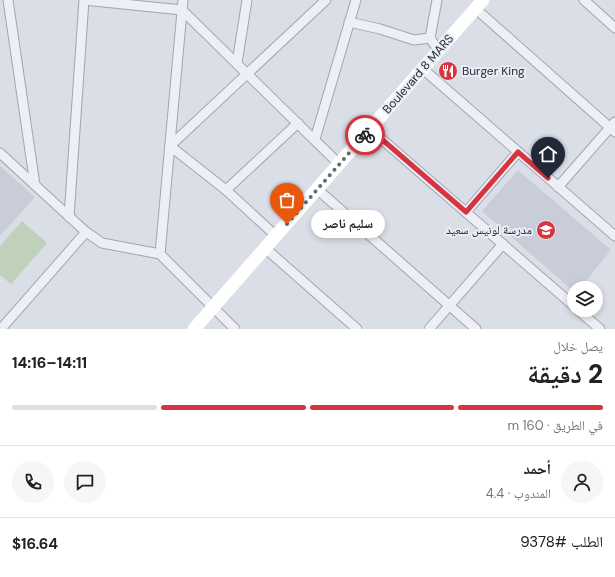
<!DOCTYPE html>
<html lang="ar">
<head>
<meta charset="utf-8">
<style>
	:root { --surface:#fff; --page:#f6f6f6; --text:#222; --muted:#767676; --line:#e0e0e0; --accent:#d73441 }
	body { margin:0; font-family:"DM Sans","Noto Naskh Arabic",sans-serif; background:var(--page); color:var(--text); direction:rtl; height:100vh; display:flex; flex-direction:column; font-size:15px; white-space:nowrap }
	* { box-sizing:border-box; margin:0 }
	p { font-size:13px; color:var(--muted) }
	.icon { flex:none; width:22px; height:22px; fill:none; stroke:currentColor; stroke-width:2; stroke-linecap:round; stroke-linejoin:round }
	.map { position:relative; height:329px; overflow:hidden; direction:ltr }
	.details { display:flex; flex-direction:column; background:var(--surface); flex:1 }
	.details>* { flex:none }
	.controls { position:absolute; left:567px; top:281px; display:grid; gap:8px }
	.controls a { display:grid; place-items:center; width:36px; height:36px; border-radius:50%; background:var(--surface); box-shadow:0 2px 6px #0003; font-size:20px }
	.pin { position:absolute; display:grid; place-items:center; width:34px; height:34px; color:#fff; margin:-41px -17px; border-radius:50% 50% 50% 0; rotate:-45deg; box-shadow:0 0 4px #0007 }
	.pin .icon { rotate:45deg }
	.courier { position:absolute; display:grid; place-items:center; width:40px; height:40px; margin:-20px; border:3px solid #d73441; border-radius:50%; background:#fff; color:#222; box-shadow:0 1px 5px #0007 }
	.bubble { position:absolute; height:28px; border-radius:14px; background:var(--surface); box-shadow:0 2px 6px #0003; font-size:13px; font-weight:800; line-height:28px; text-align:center; direction:rtl }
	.head em { font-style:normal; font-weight:800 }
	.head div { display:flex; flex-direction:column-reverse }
	.head { display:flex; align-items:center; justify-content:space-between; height:68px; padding:0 12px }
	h1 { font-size:26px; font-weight:800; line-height:30px }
	.bar { display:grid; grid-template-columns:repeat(4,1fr); gap:6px 4px; align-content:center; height:48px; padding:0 12px }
	.bar i { height:5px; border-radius:3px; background:var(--line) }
	.bar .selected { background:var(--accent) }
	.bar p { grid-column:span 4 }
	.line { display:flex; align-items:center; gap:10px; padding:0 12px; border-top:1px solid var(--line) }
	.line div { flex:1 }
	.round { display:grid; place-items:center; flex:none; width:42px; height:42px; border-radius:21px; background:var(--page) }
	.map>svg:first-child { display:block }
</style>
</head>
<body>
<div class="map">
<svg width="615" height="329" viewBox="0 0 615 329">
	<rect width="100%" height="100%" fill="#dadee6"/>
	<g fill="#c8cdd9">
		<polygon points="0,166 35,197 0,236"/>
		<polygon points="518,170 611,250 580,288 574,288 574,292 482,211"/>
	</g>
	<polygon fill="#bfd1bb" points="22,221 47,243 11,284 0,275 0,246"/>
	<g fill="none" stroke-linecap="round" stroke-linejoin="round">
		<defs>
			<g id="street">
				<polyline points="8,0 35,185"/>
				<polyline points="84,0 182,10 339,164"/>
				<polyline points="437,0 430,38 439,51"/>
				<polyline points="584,0 615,28"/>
				<polyline points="476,9 615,132"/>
				<polyline points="349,22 380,29 414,40 430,38"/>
				<polyline points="237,63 247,0"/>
				<polyline points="423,69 615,236"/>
				<polyline points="370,129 574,306"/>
				<polyline points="315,139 356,0"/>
				<polyline points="0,153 86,232 102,243 160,254 235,329"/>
				<polyline points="558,187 615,122"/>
				<polyline points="317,189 476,329"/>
				<polyline points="226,190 298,123"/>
				<polyline points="466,212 518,152"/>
				<polyline points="69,217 84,0"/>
				<polyline points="276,236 226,190 170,146 326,0"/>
				<polyline points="265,248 357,329"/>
				<polyline points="160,254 183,0"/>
				<polyline points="578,310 600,329"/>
				<polyline points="1,329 86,232"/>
				<polyline points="429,329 503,244"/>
			</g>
		</defs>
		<use href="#street" stroke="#a0a5b0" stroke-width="11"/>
		<use href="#street" stroke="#edeff5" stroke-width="9"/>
		<polyline stroke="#fff" stroke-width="13" points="194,329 483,0"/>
	</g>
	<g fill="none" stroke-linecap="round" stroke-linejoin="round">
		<polyline stroke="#646a78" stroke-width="4" stroke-dasharray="0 7.2" points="287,224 365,135"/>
		<polyline stroke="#d73441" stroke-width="5" points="365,135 370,129 466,212 518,152 548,178"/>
	</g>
	<defs>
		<symbol id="restaurant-disc" viewBox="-11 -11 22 22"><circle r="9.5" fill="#d73441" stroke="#eaedf4"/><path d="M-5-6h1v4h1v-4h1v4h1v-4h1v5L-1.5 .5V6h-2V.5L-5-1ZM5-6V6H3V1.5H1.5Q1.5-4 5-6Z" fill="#fff"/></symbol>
		<symbol id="school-disc" viewBox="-11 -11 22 22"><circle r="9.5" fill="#d73441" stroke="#eaedf4"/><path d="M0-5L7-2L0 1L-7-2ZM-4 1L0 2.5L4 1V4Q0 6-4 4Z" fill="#fff"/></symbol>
	</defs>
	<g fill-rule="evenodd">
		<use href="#restaurant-disc" x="437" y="60" width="22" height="22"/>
		<use href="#school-disc" x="535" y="219" width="22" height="22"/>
	</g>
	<g text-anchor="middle" stroke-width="4" stroke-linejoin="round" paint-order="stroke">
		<g font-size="12" fill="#242b3d" stroke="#eaedf4" text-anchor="start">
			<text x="462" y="75">Burger King</text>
			<text x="532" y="234" text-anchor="end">مدرسة لونيس سعيد</text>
		</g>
		<g font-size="12" fill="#242b3d" stroke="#eaedf4">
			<text transform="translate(418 74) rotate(-49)" y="4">Boulevard 8 MARS</text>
		</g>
	</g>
</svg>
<div class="controls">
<a><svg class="icon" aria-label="layers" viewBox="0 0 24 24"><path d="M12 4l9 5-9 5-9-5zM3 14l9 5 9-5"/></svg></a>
</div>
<div class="pin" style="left:287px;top:224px;background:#ea580c"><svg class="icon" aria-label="bag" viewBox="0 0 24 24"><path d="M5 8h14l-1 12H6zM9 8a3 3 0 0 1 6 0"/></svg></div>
<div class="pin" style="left:548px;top:178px;background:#1f2937"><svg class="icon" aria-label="home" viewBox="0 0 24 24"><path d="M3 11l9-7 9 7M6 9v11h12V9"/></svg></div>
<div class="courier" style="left:365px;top:135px"><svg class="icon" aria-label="bike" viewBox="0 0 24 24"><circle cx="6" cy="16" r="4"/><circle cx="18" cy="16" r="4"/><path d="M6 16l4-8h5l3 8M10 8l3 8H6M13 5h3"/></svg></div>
<div class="bubble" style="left:311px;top:210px;width:74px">سليم ناصر</div>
</div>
<section class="details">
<div class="head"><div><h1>2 دقيقة</h1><p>يصل خلال</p></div><em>14:11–14:16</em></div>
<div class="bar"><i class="selected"></i><i class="selected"></i><i class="selected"></i><i></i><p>في الطريق · 160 m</p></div>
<div class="line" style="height:72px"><a class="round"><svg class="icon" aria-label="person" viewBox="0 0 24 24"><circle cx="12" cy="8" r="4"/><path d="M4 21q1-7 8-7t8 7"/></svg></a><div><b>أحمد</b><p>المندوب · 4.4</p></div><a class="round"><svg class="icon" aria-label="chat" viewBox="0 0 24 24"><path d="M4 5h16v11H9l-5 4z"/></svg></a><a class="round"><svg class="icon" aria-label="phone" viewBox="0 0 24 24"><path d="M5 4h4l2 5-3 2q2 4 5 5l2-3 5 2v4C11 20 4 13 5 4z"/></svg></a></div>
<div class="line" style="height:52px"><div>الطلب #9378</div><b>$16.64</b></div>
</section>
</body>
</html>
